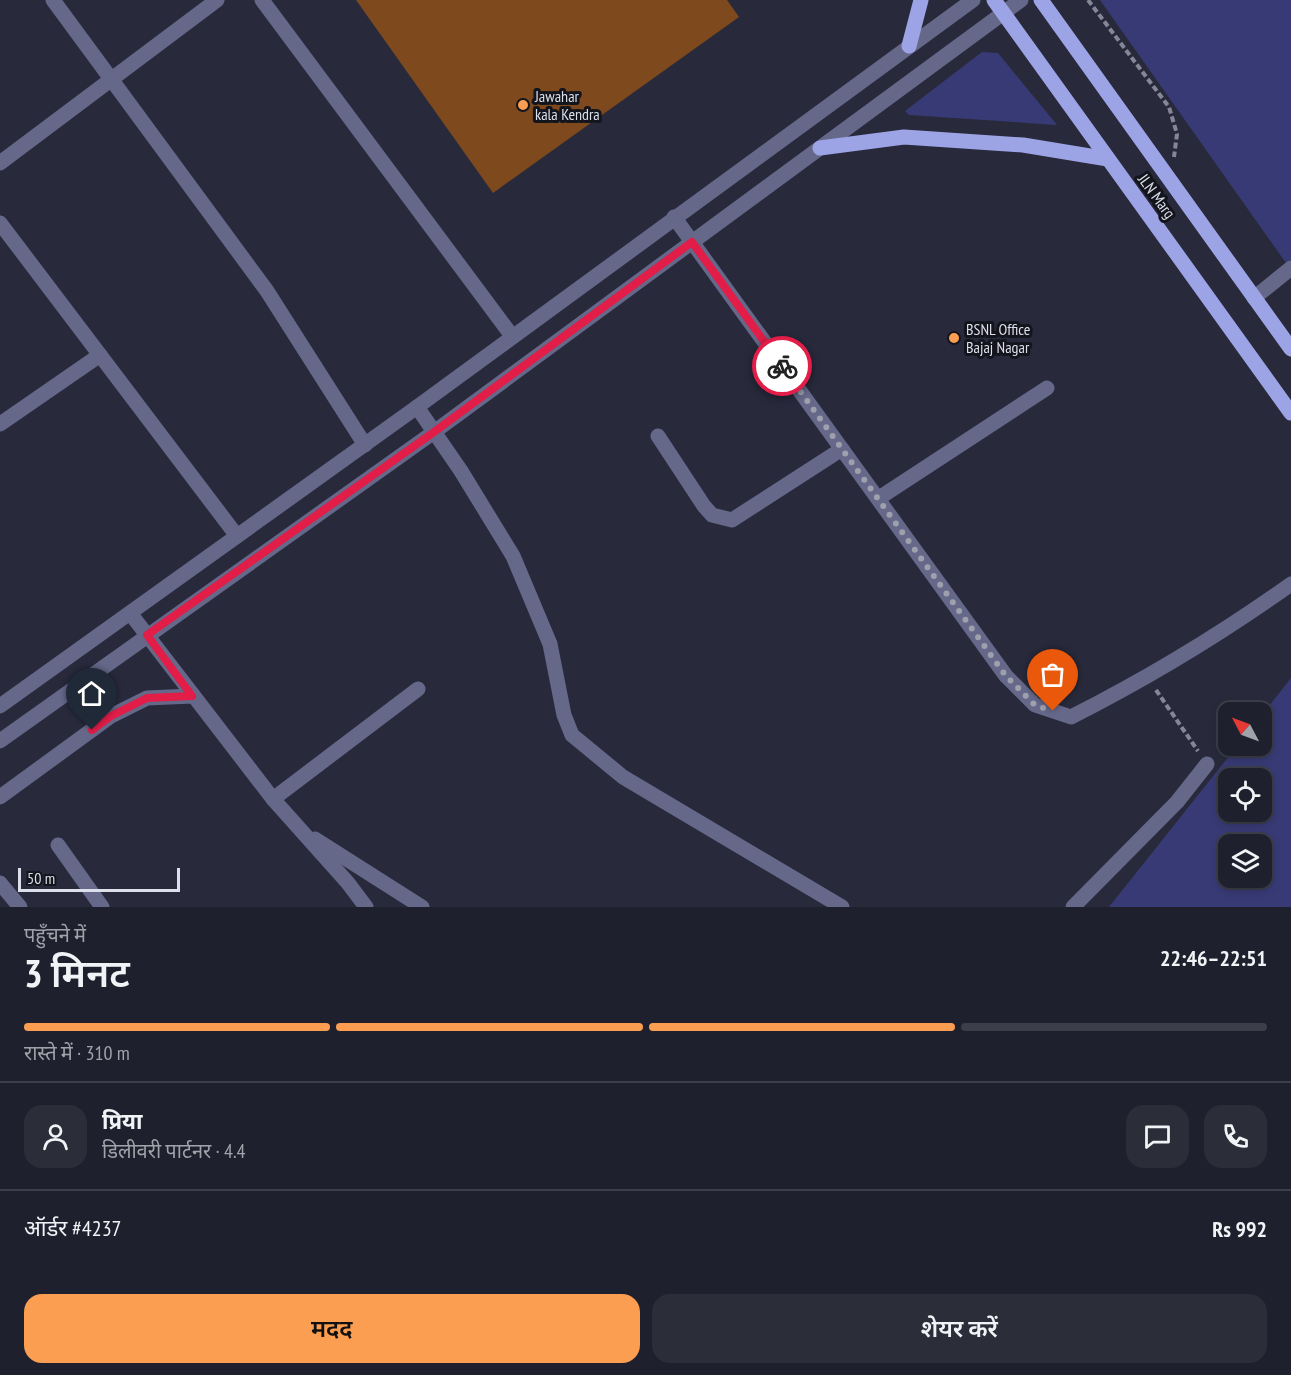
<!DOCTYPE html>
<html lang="hi">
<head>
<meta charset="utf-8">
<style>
	:root { --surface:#1e202d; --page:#2b2d39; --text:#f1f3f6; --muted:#a1a3aa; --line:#3c3e49; --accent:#fb9e51 }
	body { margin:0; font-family:"PT Sans Narrow","Noto Sans Devanagari",sans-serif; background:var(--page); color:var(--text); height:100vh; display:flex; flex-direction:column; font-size:22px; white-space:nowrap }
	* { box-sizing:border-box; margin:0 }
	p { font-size:20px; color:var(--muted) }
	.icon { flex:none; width:33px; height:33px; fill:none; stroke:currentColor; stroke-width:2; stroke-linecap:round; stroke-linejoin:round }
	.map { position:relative; height:907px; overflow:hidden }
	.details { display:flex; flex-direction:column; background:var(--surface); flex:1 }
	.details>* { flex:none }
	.needle { width:39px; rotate:311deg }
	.tools { position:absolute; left:1218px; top:702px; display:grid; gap:12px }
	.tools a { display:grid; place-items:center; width:54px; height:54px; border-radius:12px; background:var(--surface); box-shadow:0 3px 9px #0003,0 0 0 2px var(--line); font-size:30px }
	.scale { position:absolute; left:18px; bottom:15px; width:162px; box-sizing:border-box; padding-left:6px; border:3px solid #dddfeb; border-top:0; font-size:16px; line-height:21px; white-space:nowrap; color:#dddfeb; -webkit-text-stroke:4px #13141c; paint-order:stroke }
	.pin { position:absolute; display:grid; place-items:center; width:51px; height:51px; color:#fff; margin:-62px -26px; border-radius:50% 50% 50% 0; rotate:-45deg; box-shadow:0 0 6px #0007 }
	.pin .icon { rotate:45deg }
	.courier { position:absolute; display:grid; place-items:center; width:60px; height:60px; margin:-30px; border:4px solid #e11d48; border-radius:50%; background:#fff; color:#222; box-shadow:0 2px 8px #0007 }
	.headline em { font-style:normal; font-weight:600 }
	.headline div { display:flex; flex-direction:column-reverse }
	.headline { display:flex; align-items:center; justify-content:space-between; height:102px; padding:0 24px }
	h1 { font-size:39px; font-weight:600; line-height:45px }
	.bar { display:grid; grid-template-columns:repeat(4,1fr); gap:9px 6px; align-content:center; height:72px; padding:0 24px }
	.bar i { height:8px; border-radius:4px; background:var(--line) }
	.bar .selected { background:var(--accent) }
	.bar p { grid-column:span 4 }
	.line { display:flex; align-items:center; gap:15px; padding:0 24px; border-top:2px solid var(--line) }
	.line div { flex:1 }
	.round { display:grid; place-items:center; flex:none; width:63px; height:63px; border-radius:18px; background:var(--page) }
	.cta { display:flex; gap:12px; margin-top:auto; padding:12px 24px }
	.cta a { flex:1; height:69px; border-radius:18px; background:var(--accent); color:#111; font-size:24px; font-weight:600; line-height:69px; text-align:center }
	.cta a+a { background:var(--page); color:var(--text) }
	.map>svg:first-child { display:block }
</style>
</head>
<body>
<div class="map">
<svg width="1291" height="907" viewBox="0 0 1291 907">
	<rect width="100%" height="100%" fill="#282a3c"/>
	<g fill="#383a75" fill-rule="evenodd">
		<polygon points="1100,0 1291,0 1291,270"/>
		<polygon points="982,52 998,53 1057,125 909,115 905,111"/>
		<path d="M1291 678V907H1109L1237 746H1262V715ZM1262 778V812H1228V778ZM1262 844V878H1228V844Z"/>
	</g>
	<polygon fill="#7d491d" points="356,0 727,0 739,17 493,193"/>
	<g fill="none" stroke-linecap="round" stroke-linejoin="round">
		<g stroke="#858796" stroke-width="4" stroke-dasharray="6 3" stroke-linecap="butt">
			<polyline points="1088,0 1169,107 1177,134 1174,157"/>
			<polyline points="1156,690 1198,751"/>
		</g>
		<g stroke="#656889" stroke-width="15">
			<polyline points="53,0 267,291 365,445"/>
			<polyline points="262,0 512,336"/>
			<polyline points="0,163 217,0"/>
			<path d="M674 217 1006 676 1035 705 1071 717C1148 678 1221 634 1291 584"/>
			<polyline points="0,223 237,536"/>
			<polyline points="1254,298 1291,268"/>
			<polyline points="417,407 461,471 513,556 550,644 564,715 572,735 623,777 842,907"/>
			<polyline points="0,424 100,355"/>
			<polyline points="658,436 704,506 712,515 732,520 842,449"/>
			<polyline points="879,498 1047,388"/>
			<polyline points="130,613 273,799 348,883 366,907"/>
			<polyline points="0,706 417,407 973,0"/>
			<polyline points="0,741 434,432 1021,0"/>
			<polyline points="0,797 111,716 147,698 192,696"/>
			<polyline points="273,799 418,689"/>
			<polyline points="315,839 422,907"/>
			<polyline points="58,845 102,907"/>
			<polyline points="0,883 20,907"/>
			<polyline points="1073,907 1177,802 1207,764"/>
		</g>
		<g stroke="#9da4e6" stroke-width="15">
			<polyline points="994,0 1291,413"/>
			<polyline points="1041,0 1291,349"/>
			<polyline points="909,46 921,0"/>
			<polyline points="820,148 904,137 1023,145 1108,159"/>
		</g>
	</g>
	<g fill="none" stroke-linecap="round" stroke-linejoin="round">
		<polyline stroke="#9ea0ae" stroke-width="6" stroke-dasharray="0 10.8" points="782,366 1006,676 1035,705 1053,711"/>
		<polyline stroke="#e11d48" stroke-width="8" points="92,730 111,716 147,698 192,696 147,635 434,432 692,242 782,366"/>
	</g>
	<g fill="#fb9e51" stroke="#13141c" stroke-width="2">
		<circle cx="523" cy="105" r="6"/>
		<circle cx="954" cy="338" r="6"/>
	</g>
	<g text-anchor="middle" stroke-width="6" stroke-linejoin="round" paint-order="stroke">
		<g font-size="16" fill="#dddfeb" stroke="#13141c" text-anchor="start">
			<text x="535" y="102">Jawahar<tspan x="535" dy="18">kala Kendra</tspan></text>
			<text x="966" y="335">BSNL Office<tspan x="966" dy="18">Bajaj Nagar</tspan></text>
		</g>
		<g font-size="16" fill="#dddfeb" stroke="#13141c">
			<text transform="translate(1157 196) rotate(54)" y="6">JLN Marg</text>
		</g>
	</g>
</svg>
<div class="tools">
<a><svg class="needle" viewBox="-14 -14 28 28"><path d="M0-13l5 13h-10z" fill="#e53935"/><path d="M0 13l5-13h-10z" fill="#a1a3aa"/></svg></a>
<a><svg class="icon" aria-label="locate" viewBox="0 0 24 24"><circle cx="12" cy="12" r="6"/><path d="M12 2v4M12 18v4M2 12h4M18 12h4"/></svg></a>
<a><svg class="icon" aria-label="layers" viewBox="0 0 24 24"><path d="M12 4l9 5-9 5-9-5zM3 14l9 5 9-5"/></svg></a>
</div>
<div class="scale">50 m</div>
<div class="pin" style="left:1053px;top:711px;background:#ea580c"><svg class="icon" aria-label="bag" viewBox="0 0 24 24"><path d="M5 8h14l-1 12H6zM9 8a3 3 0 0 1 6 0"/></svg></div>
<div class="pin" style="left:92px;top:730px;background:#1f2937"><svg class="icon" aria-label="home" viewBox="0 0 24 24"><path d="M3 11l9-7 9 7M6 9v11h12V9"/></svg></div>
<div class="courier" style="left:782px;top:366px"><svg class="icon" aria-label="bike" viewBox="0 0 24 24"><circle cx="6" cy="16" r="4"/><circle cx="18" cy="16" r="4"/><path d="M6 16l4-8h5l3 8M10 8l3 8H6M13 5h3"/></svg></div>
</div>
<section class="details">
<div class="headline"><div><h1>3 मिनट</h1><p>पहुँचने में</p></div><em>22:46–22:51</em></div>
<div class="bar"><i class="selected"></i><i class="selected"></i><i class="selected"></i><i></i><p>रास्ते में · 310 m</p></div>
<div class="line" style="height:108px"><a class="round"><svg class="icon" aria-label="person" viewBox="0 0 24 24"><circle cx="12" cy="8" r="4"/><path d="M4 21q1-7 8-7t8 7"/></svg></a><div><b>प्रिया</b><p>डिलीवरी पार्टनर · 4.4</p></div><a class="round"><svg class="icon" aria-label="chat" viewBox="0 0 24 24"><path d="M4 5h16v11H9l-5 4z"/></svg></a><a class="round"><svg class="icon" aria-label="phone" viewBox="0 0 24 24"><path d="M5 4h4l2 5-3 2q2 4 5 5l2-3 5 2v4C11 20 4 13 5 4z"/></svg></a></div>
<div class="line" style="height:78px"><div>ऑर्डर #4237</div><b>Rs 992</b></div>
<div class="cta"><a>मदद</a><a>शेयर करें</a></div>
</section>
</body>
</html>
